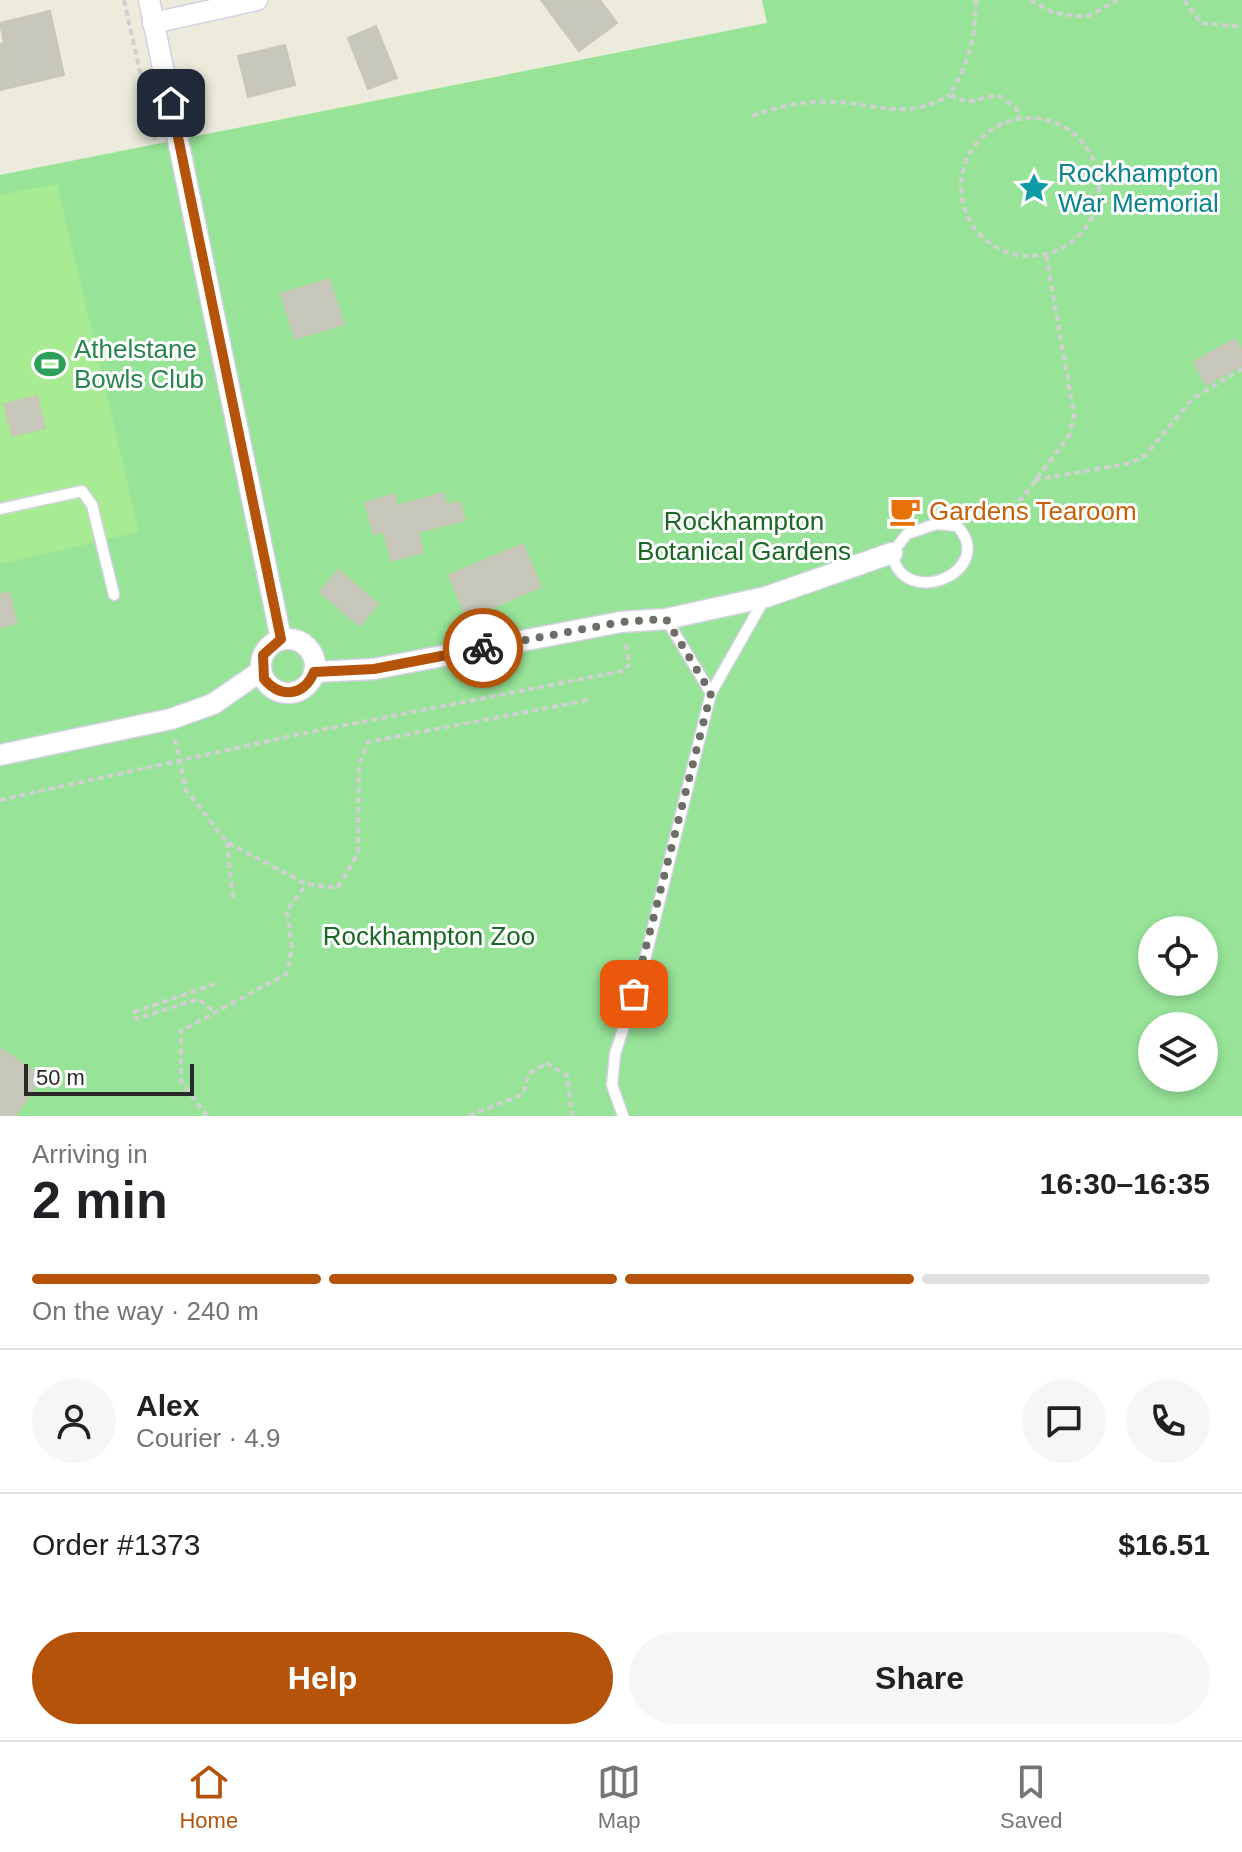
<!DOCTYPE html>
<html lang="en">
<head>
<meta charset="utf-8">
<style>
	:root { --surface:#fff; --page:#f6f6f6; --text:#202124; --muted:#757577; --line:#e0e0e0; --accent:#b45309 }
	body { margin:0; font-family:Helvetica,sans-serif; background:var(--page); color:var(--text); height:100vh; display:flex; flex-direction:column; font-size:30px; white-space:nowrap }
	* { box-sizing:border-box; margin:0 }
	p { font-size:26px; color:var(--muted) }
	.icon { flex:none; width:44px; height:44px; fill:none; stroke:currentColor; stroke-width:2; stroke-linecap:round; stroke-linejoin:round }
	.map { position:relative; height:1116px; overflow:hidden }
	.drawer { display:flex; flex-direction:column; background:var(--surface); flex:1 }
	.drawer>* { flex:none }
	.buttons { position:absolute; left:1138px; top:916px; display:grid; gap:16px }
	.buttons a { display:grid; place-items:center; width:80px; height:80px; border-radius:50%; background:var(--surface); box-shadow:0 4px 12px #0003; font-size:40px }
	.scale { position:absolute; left:24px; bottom:20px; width:170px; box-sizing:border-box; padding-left:8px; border:4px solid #2a2a2a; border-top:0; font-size:22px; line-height:28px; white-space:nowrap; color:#2a2a2a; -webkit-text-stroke:6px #fff; paint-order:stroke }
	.pin { position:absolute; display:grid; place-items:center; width:68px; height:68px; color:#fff; margin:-34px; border-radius:16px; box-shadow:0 4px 12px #0006 }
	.courier { position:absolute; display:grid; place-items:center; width:80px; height:80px; margin:-40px; border:6px solid #b45309; border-radius:50%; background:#fff; color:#222; box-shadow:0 2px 10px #0007 }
	.overview em { font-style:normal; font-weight:700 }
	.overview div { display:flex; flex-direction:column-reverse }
	.overview { display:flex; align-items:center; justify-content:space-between; height:136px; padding:0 32px }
	h1 { font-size:52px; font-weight:700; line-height:60px }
	.bar { display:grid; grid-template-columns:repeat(4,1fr); gap:12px 8px; align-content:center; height:96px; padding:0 32px }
	.bar i { height:10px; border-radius:6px; background:var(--line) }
	.bar .current { background:var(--accent) }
	.bar p { grid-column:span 4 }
	.line { display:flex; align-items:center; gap:20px; padding:0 32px; border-top:2px solid var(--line) }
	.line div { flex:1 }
	.round { display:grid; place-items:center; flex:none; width:84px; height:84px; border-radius:42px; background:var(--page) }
	.primary-button { display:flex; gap:16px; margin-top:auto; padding:16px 32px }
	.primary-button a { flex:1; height:92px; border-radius:48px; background:var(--accent); color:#fff; font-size:32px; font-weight:700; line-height:92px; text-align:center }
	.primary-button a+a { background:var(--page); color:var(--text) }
	.tab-bar { display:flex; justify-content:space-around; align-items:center; height:112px; border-top:2px solid var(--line); background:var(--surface); font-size:22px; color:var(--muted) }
	.tab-bar a { display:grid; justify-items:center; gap:4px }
	.tab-bar .current { color:var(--accent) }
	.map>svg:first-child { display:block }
</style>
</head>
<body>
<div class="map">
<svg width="1242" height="1116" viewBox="0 0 1242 1116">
	<rect width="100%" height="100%" fill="#ecebdc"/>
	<path fill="#97e498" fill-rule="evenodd" d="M762 0H1242V1116H0V175L767 23ZM1152 930H1204V982H1152ZM1152 1026H1204V1078H1152Z"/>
	<polygon fill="#a7eb93" points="57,184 139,532 0,564 0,195"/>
	<g fill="#c8c7bb" stroke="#c8c8b5" stroke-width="2">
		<polygon points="541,0 600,0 617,23 579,51"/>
		<polygon points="50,11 64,75 0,90 0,44 4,43 0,23"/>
		<polygon points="376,26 397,78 368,89 348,38"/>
		<polygon points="285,45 295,85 248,97 238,56"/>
		<polygon points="329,279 344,324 295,339 281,294"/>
		<polygon points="1235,339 1242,351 1242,365 1206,385 1194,362"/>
		<polygon points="37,396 45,428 12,436 4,404"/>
		<polygon points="443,493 447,505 460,502 465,520 418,532 423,552 392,561 383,531 374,534 365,503 394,494 397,506"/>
		<polygon points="523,544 541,587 467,618 449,575"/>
		<polygon points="338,570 378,604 360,626 320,592"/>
		<polygon points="9,592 17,623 0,627 0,595"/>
		<polygon points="0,1048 42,1077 15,1116 0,1116"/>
	</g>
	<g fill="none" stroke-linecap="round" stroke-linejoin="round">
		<defs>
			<g id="lane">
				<polyline points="0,509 82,491 92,505 114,595"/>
				<path d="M936 524 957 526C999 571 902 612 892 553L907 534Z"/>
				<polyline points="666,619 711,693"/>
				<polyline points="623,1116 612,1085 615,1054 644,964 711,693 765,598"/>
			</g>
			<g id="street">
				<polyline points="149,0 281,639"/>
				<polyline points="153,23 257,0"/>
				<circle cx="288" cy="666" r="27"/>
				<polyline points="314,672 374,669 621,622 666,619 766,597 892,553"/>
				<polyline points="0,755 171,719 213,704 261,671"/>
			</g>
		</defs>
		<use href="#lane" stroke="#d4d1e3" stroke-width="13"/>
		<use href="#street" stroke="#d4d1e3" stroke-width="23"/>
		<g stroke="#d0d0d0" stroke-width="4" stroke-dasharray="6 4" stroke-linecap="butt">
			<polyline points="124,0 155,140"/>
			<path d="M976 0C976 37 968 64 950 95L967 102 998 95 1015 107 1020 118"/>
			<polyline points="1030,0 1054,13 1086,17 1118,0"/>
			<polyline points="1184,0 1201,23 1242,27"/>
			<path d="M752 116C780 106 806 100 836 102 881 105 907 120 950 95"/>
			<circle cx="1030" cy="187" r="69"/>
			<polyline points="1035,480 1131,463 1146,455 1192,399 1242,369"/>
			<polyline points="974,522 1003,514 1024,496 1070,434 1074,415 1046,254"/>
			<polyline points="175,739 186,790 227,842 306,884 337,888 358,854 359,765 368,742 589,700"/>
			<polyline points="0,800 300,734 623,671 630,664 625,641"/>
			<polyline points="227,842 233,898"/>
			<polyline points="215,984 134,1012 136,1019 198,999 215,1012"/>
			<polyline points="207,1116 181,1081 181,1031 286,974 292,949 287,910 306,885"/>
			<polyline points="469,1116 523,1094 529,1074 546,1063 567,1075 572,1115"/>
		</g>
		<use href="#lane" stroke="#fff" stroke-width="10"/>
		<use href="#street" stroke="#fff" stroke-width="20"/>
	</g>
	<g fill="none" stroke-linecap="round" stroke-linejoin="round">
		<polyline stroke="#6e6e68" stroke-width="8" stroke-dasharray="0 14.4" points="483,648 621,622 666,619 711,693 634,994"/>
		<path stroke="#b45309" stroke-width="10" d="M171 103 281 639 263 655 264 679C281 699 304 696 314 672L374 669 483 648"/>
	</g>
	<defs>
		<symbol id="sight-bare" viewBox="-9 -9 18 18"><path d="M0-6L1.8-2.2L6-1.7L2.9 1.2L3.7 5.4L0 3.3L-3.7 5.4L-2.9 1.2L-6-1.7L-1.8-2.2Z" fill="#0f9aa8" stroke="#fff" stroke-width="2.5" paint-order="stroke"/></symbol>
		<symbol id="stadium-bare" viewBox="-9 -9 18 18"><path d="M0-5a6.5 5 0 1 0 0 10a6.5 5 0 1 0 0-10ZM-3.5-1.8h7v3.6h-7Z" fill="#2e9e5b" stroke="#fff" stroke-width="2.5" paint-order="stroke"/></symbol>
		<symbol id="cafe-bare" viewBox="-9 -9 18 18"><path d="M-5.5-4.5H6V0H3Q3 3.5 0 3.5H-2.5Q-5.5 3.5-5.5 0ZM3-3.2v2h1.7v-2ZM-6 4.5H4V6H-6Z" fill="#e8710a" stroke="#fff" stroke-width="2.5" paint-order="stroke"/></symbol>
	</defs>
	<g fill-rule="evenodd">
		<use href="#sight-bare" x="1012" y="166" width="44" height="44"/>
		<use href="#stadium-bare" x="28" y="342" width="44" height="44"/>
		<use href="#cafe-bare" x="883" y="489" width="44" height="44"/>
	</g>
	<g text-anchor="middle" stroke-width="6" stroke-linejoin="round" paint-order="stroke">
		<g font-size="26" fill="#0d838f" stroke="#fff" text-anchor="start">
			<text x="1058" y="182">Rockhampton<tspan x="1058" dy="30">War Memorial</tspan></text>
		</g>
		<g font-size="26" fill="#27864d" stroke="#fff" text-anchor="start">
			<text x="74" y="358">Athelstane<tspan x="74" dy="30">Bowls Club</tspan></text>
		</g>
		<g font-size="26" fill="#c56008" stroke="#fff" text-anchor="start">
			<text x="929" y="520">Gardens Tearoom</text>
		</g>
		<g font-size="26" fill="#196824" stroke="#fff">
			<text x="744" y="530">Rockhampton<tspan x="744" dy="30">Botanical Gardens</tspan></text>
			<text x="429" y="945">Rockhampton Zoo</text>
		</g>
	</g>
</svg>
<div class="buttons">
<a><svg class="icon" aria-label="locate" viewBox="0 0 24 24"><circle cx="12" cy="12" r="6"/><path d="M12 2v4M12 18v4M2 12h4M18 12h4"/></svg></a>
<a><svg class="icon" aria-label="layers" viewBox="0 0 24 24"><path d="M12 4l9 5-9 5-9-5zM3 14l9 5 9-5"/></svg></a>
</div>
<div class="scale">50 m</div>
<div class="pin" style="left:634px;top:994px;background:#ea580c"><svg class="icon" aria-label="bag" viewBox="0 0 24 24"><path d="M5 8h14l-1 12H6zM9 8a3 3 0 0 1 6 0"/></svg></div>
<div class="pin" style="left:171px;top:103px;background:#1f2937"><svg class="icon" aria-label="home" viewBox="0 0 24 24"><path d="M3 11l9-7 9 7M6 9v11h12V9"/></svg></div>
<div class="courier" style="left:483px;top:648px"><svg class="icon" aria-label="bike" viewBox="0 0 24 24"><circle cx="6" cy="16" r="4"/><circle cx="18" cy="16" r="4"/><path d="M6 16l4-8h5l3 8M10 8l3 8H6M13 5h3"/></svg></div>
</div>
<section class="drawer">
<div class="overview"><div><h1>2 min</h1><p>Arriving in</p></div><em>16:30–16:35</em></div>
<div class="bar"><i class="current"></i><i class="current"></i><i class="current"></i><i></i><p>On the way · 240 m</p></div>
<div class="line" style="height:144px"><a class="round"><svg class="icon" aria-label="person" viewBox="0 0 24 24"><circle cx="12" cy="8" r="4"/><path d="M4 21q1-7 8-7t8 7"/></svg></a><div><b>Alex</b><p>Courier · 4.9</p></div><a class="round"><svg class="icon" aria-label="chat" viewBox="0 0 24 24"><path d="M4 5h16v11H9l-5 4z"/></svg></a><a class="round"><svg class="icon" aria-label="phone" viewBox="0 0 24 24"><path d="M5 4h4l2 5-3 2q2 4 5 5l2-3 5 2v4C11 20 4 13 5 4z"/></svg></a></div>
<div class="line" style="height:104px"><div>Order #1373</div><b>$16.51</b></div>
<div class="primary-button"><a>Help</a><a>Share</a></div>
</section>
<nav class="tab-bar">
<a class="current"><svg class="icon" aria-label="home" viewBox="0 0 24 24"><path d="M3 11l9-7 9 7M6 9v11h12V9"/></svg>Home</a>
<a><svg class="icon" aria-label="map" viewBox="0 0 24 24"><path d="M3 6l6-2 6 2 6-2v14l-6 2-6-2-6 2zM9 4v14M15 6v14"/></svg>Map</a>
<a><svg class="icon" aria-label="saved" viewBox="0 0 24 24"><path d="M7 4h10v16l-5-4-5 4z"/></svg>Saved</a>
</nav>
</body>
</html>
